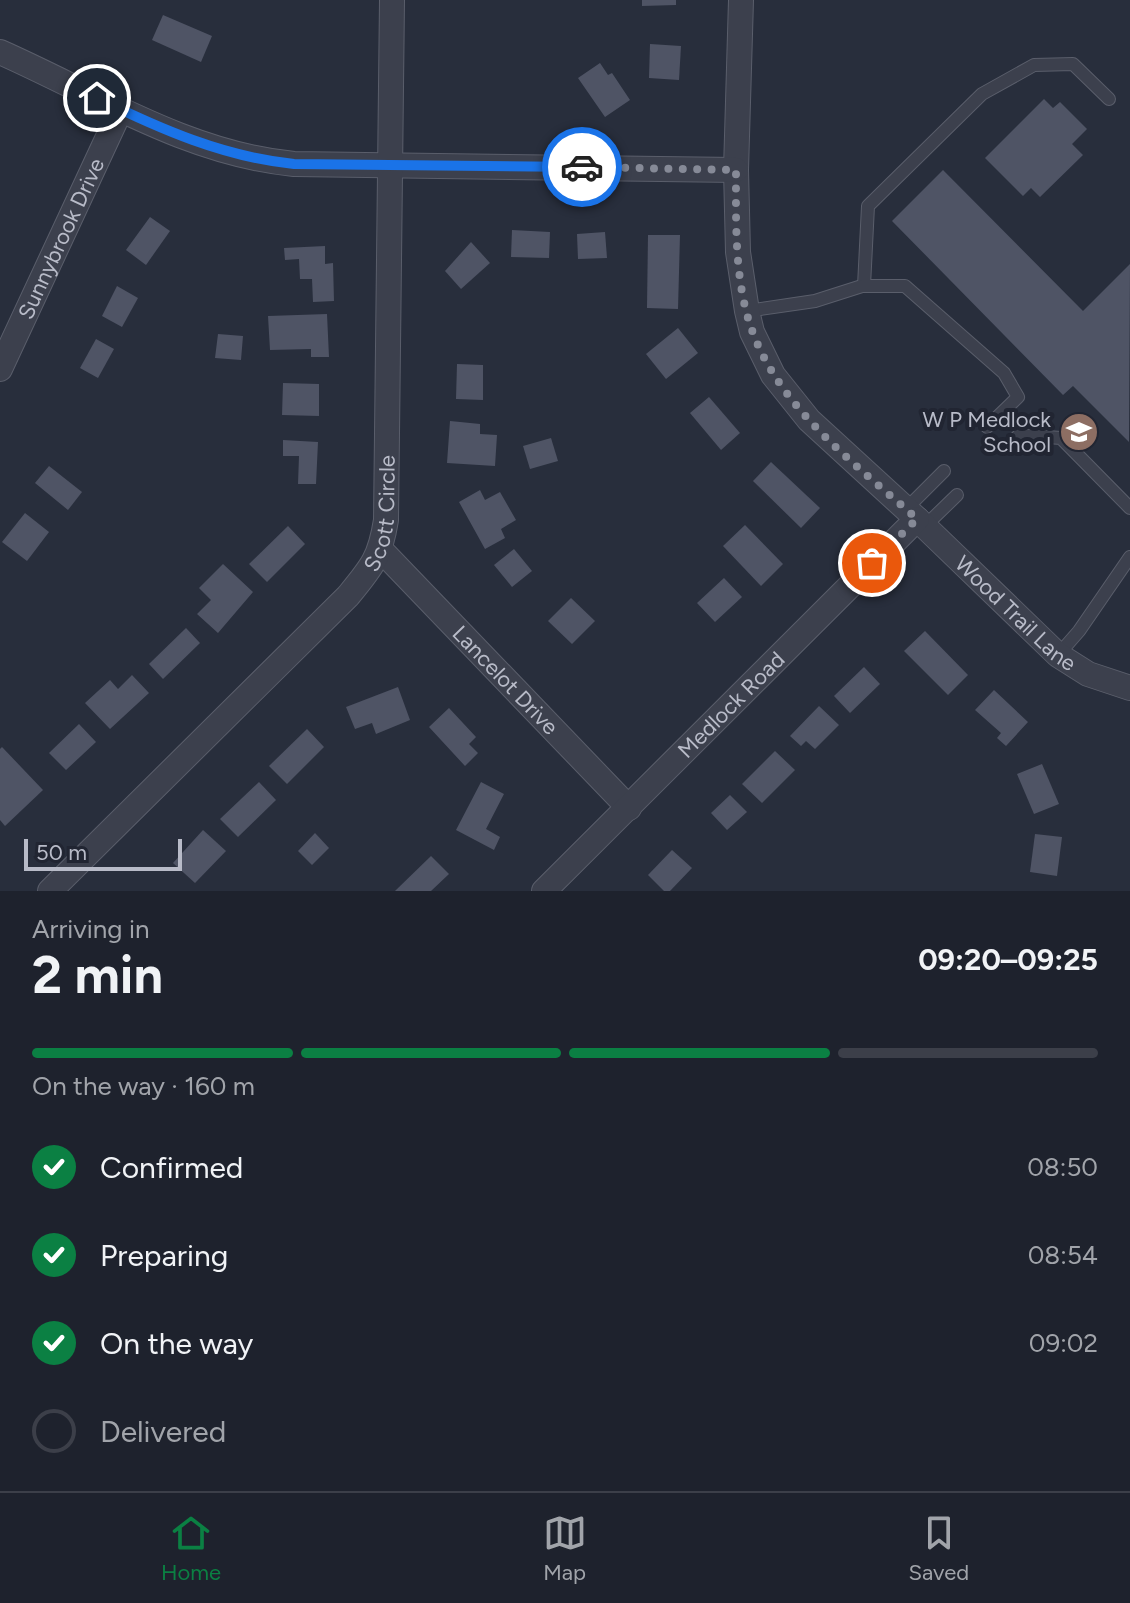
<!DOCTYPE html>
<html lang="en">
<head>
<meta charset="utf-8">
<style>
	:root { --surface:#1e222d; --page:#2b2f39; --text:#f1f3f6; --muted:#a1a4aa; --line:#3c3f49; --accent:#0b8043 }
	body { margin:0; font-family:Figtree,sans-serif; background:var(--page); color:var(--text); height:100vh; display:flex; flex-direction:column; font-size:30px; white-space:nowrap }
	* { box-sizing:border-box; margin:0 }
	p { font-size:26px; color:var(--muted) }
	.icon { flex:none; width:44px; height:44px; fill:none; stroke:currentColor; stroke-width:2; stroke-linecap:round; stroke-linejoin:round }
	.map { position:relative; height:891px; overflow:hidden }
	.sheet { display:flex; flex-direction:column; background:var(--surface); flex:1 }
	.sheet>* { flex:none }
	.scale { position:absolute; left:24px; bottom:20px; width:158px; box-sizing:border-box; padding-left:8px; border:4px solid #b8bbc8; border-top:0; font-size:22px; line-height:28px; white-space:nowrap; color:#b8bbc8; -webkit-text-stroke:6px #212532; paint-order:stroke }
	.pin { position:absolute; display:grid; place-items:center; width:68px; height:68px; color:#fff; margin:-34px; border:4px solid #fff; border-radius:50%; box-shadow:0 2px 8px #0007 }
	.courier { position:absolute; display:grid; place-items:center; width:80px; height:80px; margin:-40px; border:6px solid #1a73e8; border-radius:50%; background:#fff; color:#222; box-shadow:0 2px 10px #0007 }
	.summary em { font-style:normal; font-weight:700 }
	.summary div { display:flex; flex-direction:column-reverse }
	.summary { display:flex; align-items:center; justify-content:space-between; height:136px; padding:0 32px }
	h1 { font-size:52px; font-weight:700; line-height:60px }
	.bar { display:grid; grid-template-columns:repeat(4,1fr); gap:12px 8px; align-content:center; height:96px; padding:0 32px }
	.bar i { height:10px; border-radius:6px; background:var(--line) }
	.bar .active { background:var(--accent) }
	.bar p { grid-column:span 4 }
	ol { padding:0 32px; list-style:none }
	li { display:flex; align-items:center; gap:24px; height:88px }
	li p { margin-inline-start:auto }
	li .icon { padding:8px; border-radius:50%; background:var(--accent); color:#fff; stroke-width:4 }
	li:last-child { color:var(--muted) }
	li i { width:44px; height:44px; border:4px solid var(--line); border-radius:50% }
	.menu { display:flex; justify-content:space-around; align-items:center; height:112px; border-top:2px solid var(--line); background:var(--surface); font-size:22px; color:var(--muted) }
	.menu a { display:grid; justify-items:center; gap:4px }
	.menu .active { color:var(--accent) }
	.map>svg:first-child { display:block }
</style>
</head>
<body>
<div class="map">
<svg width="1130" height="891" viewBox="0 0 1130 891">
	<rect width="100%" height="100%" fill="#282e3c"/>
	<g fill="#4f5465">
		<polygon points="642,0 676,0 676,5 642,6"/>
		<polygon points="163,15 212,36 201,62 152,40"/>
		<polygon points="650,44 681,46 679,80 649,78"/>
		<polygon points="600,63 608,75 612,73 630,100 605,117 578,78"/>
		<polygon points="1044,99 1053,108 1060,102 1087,129 1072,144 1083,155 1040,197 1031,188 1023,196 985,158"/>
		<polygon points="943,170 1083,311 1130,264 1129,442 1073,386 1063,395 892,221"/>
		<polygon points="150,217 170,231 146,265 126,250"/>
		<polygon points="512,230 550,232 549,258 511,257"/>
		<polygon points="605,232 607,258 578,259 577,234"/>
		<polygon points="648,235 680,235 678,309 647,308"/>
		<polygon points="471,242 490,263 461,289 445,271"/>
		<polygon points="325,246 325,264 333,263 334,301 313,302 312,279 300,279 299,259 285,260 284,248"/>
		<polygon points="117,286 138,298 122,327 102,316"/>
		<polygon points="327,314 329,357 311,357 311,349 270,350 268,316"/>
		<polygon points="678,328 698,353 666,379 646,354"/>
		<polygon points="218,334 243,336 241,360 215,358"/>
		<polygon points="96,339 114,349 98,378 80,368"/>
		<polygon points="457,364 483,365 483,400 456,399"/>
		<polygon points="283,383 319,384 319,416 282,415"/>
		<polygon points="709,397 740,433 721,450 690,413"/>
		<polygon points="450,421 480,424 480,434 497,435 495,466 447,463"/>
		<polygon points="551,438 558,461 530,469 523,446"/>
		<polygon points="283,440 318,442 316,484 298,484 299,456 283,456"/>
		<polygon points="771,462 820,508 801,528 753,481"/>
		<polygon points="49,466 82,492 68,510 35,483"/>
		<polygon points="480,490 485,500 500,492 516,520 501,529 505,538 485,549 459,502"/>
		<polygon points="25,513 49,532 27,561 2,542"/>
		<polygon points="745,525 783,564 761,586 723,546"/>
		<polygon points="288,526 305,544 267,582 249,564"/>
		<polygon points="514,549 532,571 512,587 494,565"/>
		<polygon points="223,564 253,592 218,633 197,614 211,600 199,588"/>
		<polygon points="724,578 742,597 715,622 697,603"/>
		<polygon points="571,598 595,621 572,644 548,621"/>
		<polygon points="186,628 200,643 163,679 149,664"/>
		<polygon points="925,631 968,675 948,695 904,651"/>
		<polygon points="864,667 880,684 850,713 834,696"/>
		<polygon points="132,675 149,693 110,729 85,703 110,680 118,689"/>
		<polygon points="398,687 410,720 376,734 372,723 355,729 346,707"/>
		<polygon points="994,690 1028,722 1006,746 997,738 1001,733 975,710"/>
		<polygon points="819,706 839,725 815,749 806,741 801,746 790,736"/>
		<polygon points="449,708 476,737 469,744 478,753 465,766 429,727"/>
		<polygon points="79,724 96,742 66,770 49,753"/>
		<polygon points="307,729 324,747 287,784 269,766"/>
		<polygon points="2,747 43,790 5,826 0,820 0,749"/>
		<polygon points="775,751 795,770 762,803 742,784"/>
		<polygon points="1042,764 1059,804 1034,814 1017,774"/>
		<polygon points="259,782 276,800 238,837 220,819"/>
		<polygon points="481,782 504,794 486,829 500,837 494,850 456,830"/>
		<polygon points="730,795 747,812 727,830 711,813"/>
		<polygon points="203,830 226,851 195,883 173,863"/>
		<polygon points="315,833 329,848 312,865 298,851"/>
		<polygon points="1035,834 1062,837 1057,876 1030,872"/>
		<polygon points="672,850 692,868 670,891 664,891 648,875"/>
		<polygon points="431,856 449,874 431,891 395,891"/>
	</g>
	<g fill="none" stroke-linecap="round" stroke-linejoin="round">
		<defs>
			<g id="lane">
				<polyline points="864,286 868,206 982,94 1034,65 1073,64 1109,99"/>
				<polyline points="747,311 815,301 862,286 905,286 1004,373 1018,397 987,427"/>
				<polyline points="1007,447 1019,435 1061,438 1130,508"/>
				<polyline points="906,509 944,471"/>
				<polyline points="924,527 957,495"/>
				<polyline points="1058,655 1079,631 1130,557"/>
			</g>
			<g id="street">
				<path id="s1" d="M741 0 736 170 738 252 747 311 752 332 773 375 809 420 917 519 1058 655 1088 674 1130 688"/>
				<path d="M0 52C95 94 188 154 294 164L736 170"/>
				<path id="s2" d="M0 369 121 109"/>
				<path id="s3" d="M381 550 629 808"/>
				<path id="s4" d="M50 891 348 596C372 567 380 558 386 520L392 0"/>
				<path id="s5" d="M544 891 917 519"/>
			</g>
		</defs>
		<use href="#lane" stroke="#5a5e6b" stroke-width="14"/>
		<use href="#street" stroke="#5a5e6b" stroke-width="26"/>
		<use href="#lane" stroke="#3c404d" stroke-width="12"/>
		<use href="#street" stroke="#3c404d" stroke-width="24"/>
	</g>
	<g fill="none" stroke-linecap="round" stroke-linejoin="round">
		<path stroke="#868a97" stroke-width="8" stroke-dasharray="0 14.4" d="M582 167 736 170C736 222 734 283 753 333 783 412 856 464 917 519L872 563"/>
		<path stroke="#1a73e8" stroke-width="10" d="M97 98C160 129 224 157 294 164L582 167"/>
	</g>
	<defs>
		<symbol id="school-disc" viewBox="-11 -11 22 22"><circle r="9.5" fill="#8d6e63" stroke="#212532"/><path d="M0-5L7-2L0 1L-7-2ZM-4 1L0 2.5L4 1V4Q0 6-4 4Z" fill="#fff"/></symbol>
	</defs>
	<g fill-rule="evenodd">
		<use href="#school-disc" x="1057" y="410" width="44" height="44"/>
	</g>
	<g text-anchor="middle" stroke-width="8" stroke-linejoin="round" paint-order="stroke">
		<g font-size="22" fill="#b8bbc8" stroke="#212532">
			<text dy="8" stroke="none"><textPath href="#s2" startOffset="144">Sunnybrook Drive</textPath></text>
			<text dy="8" stroke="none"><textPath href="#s4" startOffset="512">Scott Circle</textPath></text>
			<text dy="8" stroke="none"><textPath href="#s1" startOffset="722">Wood Trail Lane</textPath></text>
			<text dy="8" stroke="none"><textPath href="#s3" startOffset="180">Lancelot Drive</textPath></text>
			<text dy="8" stroke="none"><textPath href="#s5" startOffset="264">Medlock Road</textPath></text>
		</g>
		<g font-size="22" fill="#b8bbc8" stroke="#212532" text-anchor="end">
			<text x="1051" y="427">W P Medlock<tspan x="1051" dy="25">School</tspan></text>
		</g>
	</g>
</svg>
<div class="scale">50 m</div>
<div class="pin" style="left:872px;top:563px;background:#ea580c"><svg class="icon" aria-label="bag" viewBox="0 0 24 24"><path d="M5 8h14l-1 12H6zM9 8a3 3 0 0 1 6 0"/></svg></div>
<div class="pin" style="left:97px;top:98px;background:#1f2937"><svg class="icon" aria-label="home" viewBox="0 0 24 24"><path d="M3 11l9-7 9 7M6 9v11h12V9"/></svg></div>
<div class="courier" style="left:582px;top:167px"><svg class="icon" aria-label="car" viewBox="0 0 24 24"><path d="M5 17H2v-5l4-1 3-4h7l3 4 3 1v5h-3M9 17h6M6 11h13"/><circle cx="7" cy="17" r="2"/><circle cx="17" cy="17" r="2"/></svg></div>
</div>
<section class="sheet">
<div class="summary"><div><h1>2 min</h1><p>Arriving in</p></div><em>09:20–09:25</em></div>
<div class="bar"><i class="active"></i><i class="active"></i><i class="active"></i><i></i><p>On the way · 160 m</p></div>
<ol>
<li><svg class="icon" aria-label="check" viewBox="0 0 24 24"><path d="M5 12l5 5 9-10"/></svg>Confirmed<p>08:50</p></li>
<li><svg class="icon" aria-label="check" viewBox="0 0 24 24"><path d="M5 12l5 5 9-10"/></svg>Preparing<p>08:54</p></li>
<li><svg class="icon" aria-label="check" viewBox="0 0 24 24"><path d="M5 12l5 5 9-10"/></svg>On the way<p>09:02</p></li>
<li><i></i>Delivered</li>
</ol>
</section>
<nav class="menu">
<a class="active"><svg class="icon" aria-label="home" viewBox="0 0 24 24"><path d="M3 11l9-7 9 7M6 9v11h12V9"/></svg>Home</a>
<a><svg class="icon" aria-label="map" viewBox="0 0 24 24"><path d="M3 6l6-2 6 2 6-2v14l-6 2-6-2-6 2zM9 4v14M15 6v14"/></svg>Map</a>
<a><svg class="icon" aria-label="saved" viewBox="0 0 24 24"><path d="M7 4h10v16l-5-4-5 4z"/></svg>Saved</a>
</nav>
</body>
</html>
